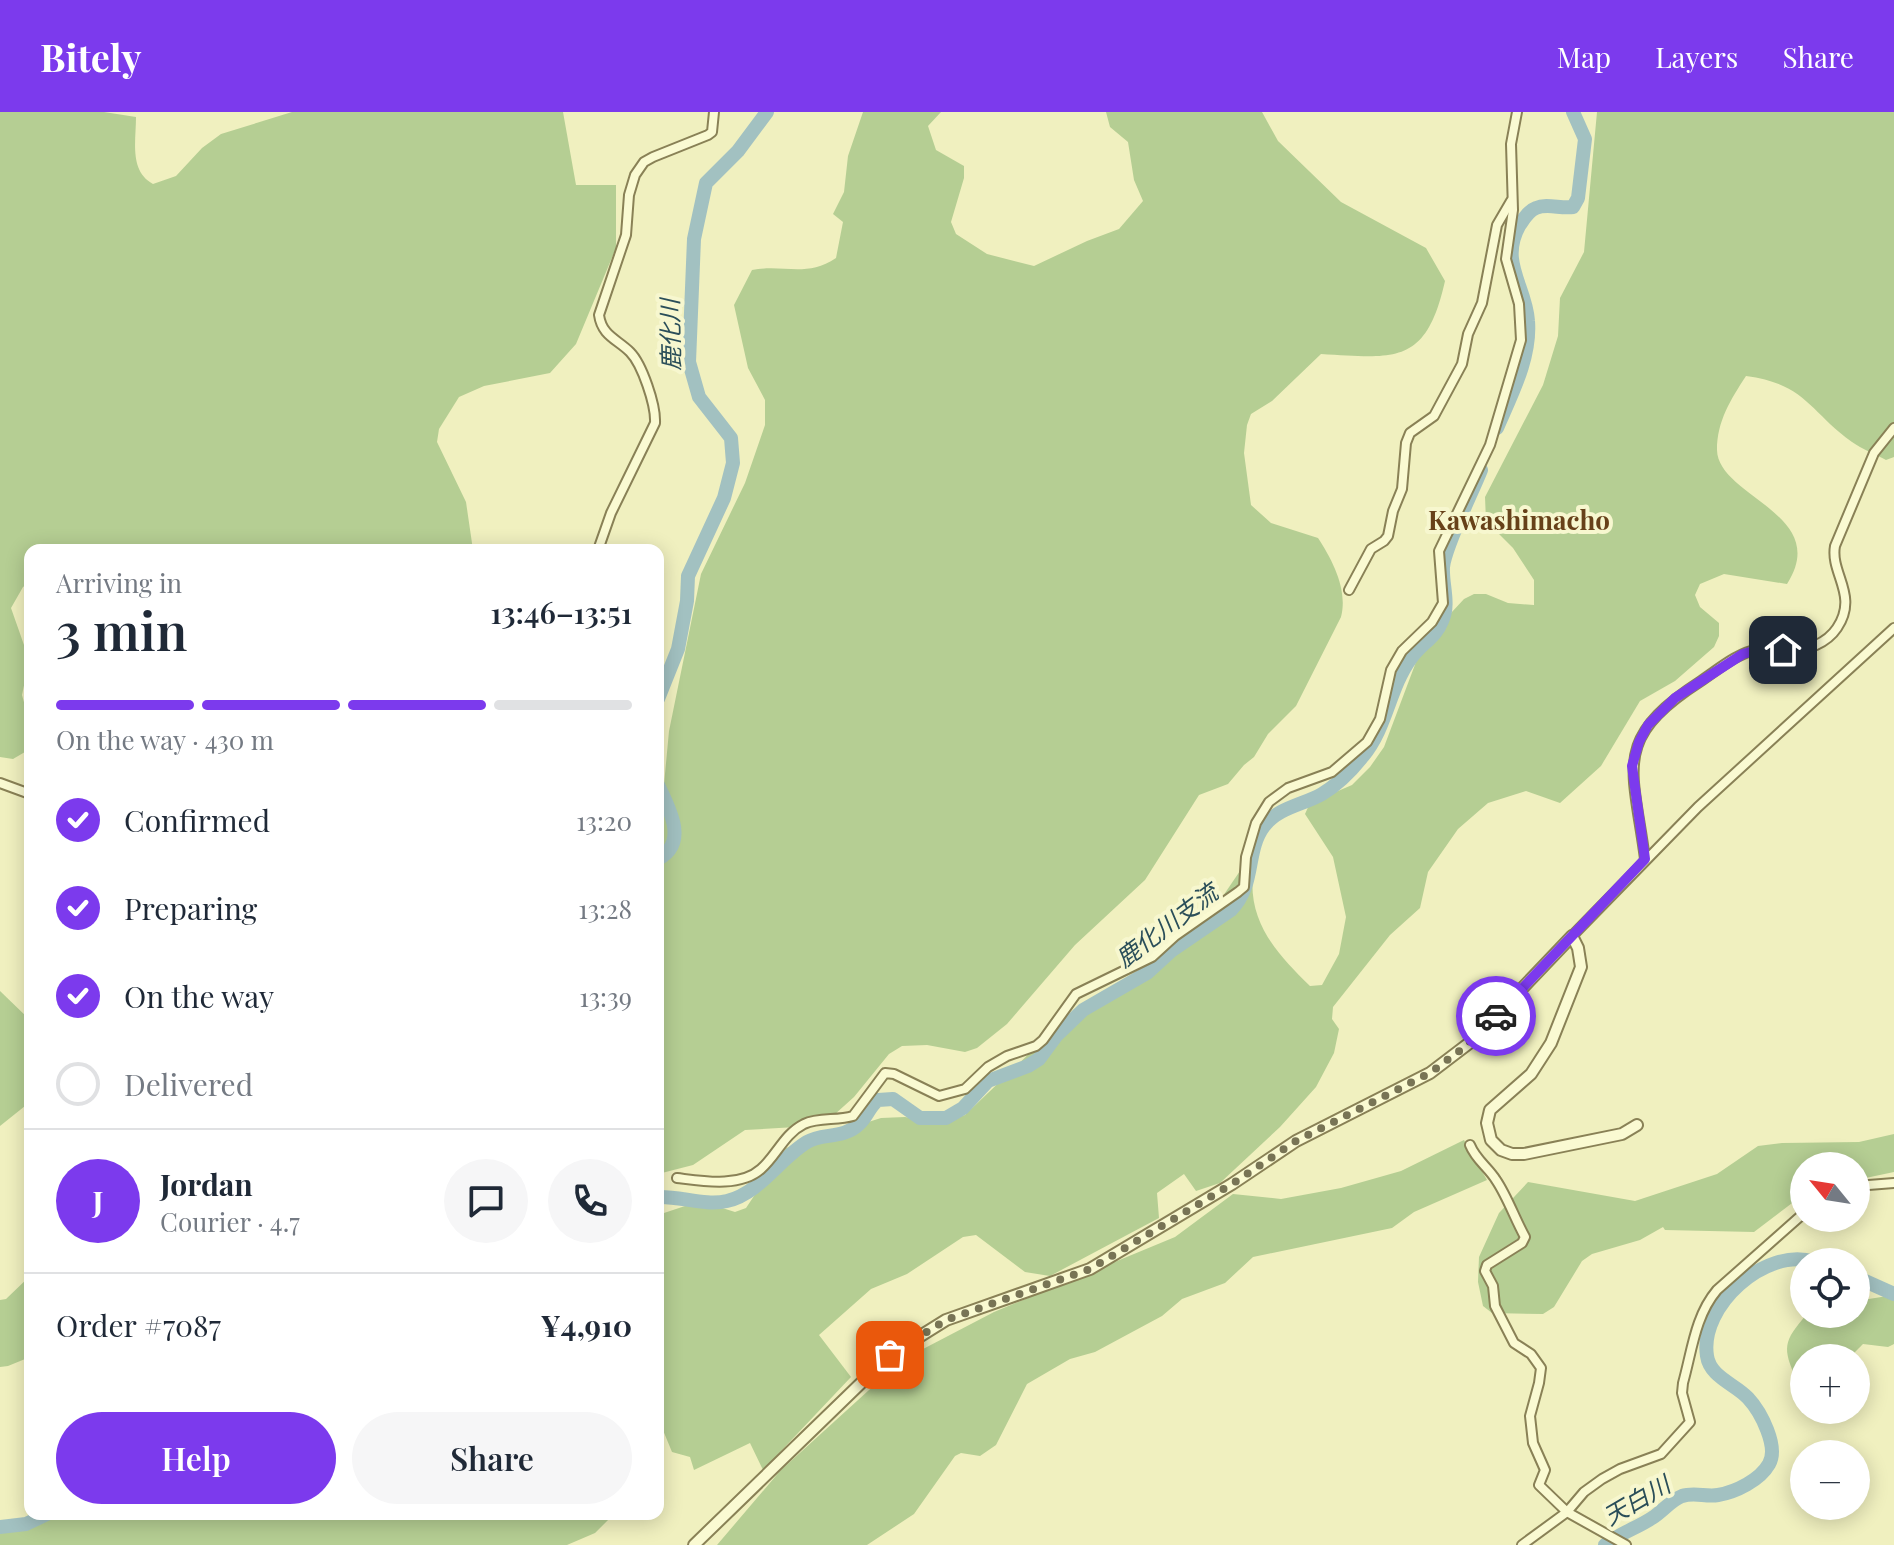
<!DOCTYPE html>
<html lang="en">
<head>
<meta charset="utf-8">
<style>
	:root { --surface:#fff; --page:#f6f6f7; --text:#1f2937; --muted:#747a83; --line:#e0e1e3; --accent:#7c3aed }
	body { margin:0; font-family:"Playfair Display","Noto Sans JP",serif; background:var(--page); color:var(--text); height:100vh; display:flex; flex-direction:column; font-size:30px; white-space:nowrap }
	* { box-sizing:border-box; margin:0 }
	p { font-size:26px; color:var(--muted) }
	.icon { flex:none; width:44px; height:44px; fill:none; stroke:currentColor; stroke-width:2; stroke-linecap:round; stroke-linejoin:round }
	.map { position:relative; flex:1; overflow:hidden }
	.sheet { position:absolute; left:24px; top:432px; width:640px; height:976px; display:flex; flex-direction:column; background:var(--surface); border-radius:16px; box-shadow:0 4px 20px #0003 }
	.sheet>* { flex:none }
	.needle { width:52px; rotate:300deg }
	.fabs { position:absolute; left:1790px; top:1040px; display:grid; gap:16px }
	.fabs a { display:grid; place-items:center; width:80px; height:80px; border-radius:50%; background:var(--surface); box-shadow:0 4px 20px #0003; font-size:40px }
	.pin { position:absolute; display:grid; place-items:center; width:68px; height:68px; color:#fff; margin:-34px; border-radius:16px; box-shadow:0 4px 12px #0006 }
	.courier { position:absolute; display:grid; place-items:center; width:80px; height:80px; margin:-40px; border:6px solid #7c3aed; border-radius:50%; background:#fff; color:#222; box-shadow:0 2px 10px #0007 }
	.summary em { font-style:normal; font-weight:600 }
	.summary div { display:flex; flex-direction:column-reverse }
	.summary { display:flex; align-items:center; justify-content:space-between; height:136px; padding:0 32px }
	h1 { font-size:52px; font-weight:600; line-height:60px }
	.bar { display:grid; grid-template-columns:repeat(4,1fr); gap:12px 8px; align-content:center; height:96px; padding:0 32px }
	.bar i { height:10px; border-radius:6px; background:var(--line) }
	.bar .active { background:var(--accent) }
	.bar p { grid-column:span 4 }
	.line { display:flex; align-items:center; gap:20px; padding:0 32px; border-top:2px solid var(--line) }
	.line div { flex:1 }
	.round { display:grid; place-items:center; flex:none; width:84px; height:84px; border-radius:42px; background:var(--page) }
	ol { padding:0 32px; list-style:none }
	li { display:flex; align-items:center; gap:24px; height:88px }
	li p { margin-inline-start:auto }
	li .icon { padding:8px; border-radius:50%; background:var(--accent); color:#fff; stroke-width:4 }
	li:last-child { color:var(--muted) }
	li i { width:44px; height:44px; border:4px solid var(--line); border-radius:50% }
	.cta { display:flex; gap:16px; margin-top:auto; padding:16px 32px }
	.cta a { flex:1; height:92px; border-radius:48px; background:var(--accent); color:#fff; font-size:32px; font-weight:600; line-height:92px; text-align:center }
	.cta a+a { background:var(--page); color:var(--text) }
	header { display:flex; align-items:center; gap:48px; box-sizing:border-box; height:112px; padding:0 40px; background:var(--accent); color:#fff }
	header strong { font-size:38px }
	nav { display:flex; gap:44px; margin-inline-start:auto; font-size:28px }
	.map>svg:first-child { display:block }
</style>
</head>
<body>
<header>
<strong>Bitely</strong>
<nav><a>Map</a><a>Layers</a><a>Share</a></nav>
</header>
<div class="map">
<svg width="1894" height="1433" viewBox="0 0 1894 1433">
	<rect width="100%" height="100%" fill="#f0f0bf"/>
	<g fill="#b5ce93">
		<path d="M0 0H104L136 5C136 29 129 59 153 72L176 64 202 36 221 22 292 0H563L576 73H616V136L576 232 550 261 484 274 459 285 439 317 437 330 466 390 473 438H30V470L23 475 11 496 24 533 27 559 22 583 30 612V637L13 647 0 645Z"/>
		<path d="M863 0H941L928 14 936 38 964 54V66L951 110 956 122 987 142 1034 154 1087 129 1119 117 1143 89 1134 68 1128 30 1110 15 1106 0H1262L1278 29 1341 90 1426 136 1445 169C1426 254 1395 246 1321 242L1272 289 1251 302 1247 313 1244 341 1251 393 1271 411 1318 426C1333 449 1348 478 1341 505L1296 594 1268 622 1254 645 1244 653 1228 672 1199 683 1145 768 1075 833 1007 912 977 936 965 940 927 933 902 934 889 942 854 985 834 1003 796 1015 745 1018 693 1053 658 1062V737L669 619 701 462 745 371 765 313V288L748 256 734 193 752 158C784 152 806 166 836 146L843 110 833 102 844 80 848 44Z"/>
		<path d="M1597 0H1894V345L1886 348C1875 342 1862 337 1852 330 1809 299 1806 272 1746 264 1731 287 1717 309 1717 338 1718 385 1832 402 1787 472L1724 462 1700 472 1695 483 1700 495 1719 511V524L1714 535 1675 569 1640 589 1601 654 1560 691 1526 679 1488 691 1458 717 1428 760 1420 796 1390 823 1333 895 1332 907 1339 917 1334 941 1316 975 1280 1015 1220 1071 1196 1079 1184 1062 1157 1081 1159 1106 1050 1164 1025 1160 976 1123 963 1125 907 1162 871 1177 819 1223 851 1265 763 1358 750 1331 694 1358 690 1345 672 1340 658 1306V1103L700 1089 735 1100 746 1096 786 1036 881 1006 905 1005 941 1011 965 1003 1060 912 1150 865 1206 809 1242 756 1254 754C1245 807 1275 840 1310 874L1322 873 1339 842 1346 805 1333 745 1305 702 1310 691 1352 673 1370 655 1384 635 1416 550 1438 515 1464 487 1474 482H1486L1508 491 1534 493V468L1513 436 1486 409 1485 385 1543 273 1558 224 1560 186 1584 140Z"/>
		<polygon points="0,879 30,908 30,990 0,1014"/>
		<polygon points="1894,1022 1894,1060 1856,1068 1856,1054 1804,1054 1804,1082 1754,1120 1665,1118 1663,1115 1640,1128 1592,1142 1582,1149 1554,1195 1543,1202 1492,1201 1483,1194 1478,1170 1479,1145 1499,1101 1528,1070 1635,1089 1717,1062 1758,1034 1782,1031 1859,1030"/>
		<polygon points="1464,1028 1487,1068 1414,1100 1392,1116 1253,1145 1225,1171 1182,1187 1162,1204 1095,1240 1070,1247 1027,1272 996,1333 980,1344 961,1341 955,1344 914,1402 867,1433 717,1433 780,1359 902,1248 994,1200 1175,1125 1233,1082 1281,1087 1341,1076 1401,1059"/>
		<polygon points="30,1164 30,1245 8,1254 0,1255 0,1188 6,1187"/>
		<path d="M1894 1183V1232L1888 1235 1863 1232 1849 1246H1804V1270L1797 1269C1782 1235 1783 1230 1807 1202H1856V1189Z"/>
		<polygon points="48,1402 614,1402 595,1421 567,1433 0,1433 0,1417 26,1412"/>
	</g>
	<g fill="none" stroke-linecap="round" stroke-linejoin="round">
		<g stroke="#a2c1c1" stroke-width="14">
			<path d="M1497 316C1511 283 1531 246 1528 209 1526 175 1499 150 1519 114 1524 107 1528 99 1536 96 1547 91 1561 97 1573 95L1578 86 1585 27 1573 0"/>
			<polyline points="658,587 678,537 687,489 688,464 724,386 733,351 731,326 699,285 689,250 694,127 706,71 738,39 767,0"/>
			<path d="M658 673C669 696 689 731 658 747"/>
			<path d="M658 1085C680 1084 705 1094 727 1089 760 1081 779 1047 807 1030 822 1021 844 1027 859 1012 867 1005 869 995 878 988L893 987 920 1006H946L963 996 988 969 1028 954 1039 947 1056 924 1083 898 1147 861 1171 839 1231 798C1256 773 1245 739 1264 714 1279 695 1303 693 1322 682 1337 673 1352 658 1363 644 1387 615 1389 576 1411 546 1421 532 1436 525 1442 509 1450 492 1442 473 1443 455 1445 434 1472 381 1481 358"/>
			<polyline points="1856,1165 1894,1182"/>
			<polyline points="0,1415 26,1412 47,1402"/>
			<path d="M1605 1433C1620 1421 1637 1416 1652 1406 1662 1400 1671 1388 1682 1384 1694 1380 1706 1385 1718 1383 1736 1380 1760 1368 1769 1352 1779 1335 1761 1300 1748 1286 1735 1272 1710 1265 1707 1244 1699 1194 1766 1134 1814 1150"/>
		</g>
		<defs>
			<g id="minor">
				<path d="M598 438 611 401 655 311C656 293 642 252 630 240 617 227 602 224 599 203L626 123 629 83 635 63 644 50 653 45 708 23 712 20 714 0"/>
				<polyline points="1349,478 1371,437 1384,429 1388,424 1393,399 1402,377 1406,331 1410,321 1434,304 1462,252 1468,222 1482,191 1497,113 1511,89"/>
				<polyline points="0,671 30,682"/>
				<path d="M1645 747C1633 655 1611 627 1701 569 1719 557 1737 541 1759 537 1770 535 1779 539 1789 539 1807 539 1827 531 1837 516 1859 483 1830 462 1835 434L1874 341 1894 316"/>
				<polyline points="1572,824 1698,695 1894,516"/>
				<path d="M1470 1033C1476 1048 1488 1055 1496 1068 1507 1084 1515 1107 1525 1125L1522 1131 1487 1153 1485 1159 1493 1174 1495 1194 1514 1231 1531 1242 1541 1256 1539 1271 1530 1304 1533 1331 1545 1358 1539 1373 1567 1400 1626 1433"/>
				<path d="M677 1066C702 1069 740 1076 761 1057 777 1043 784 1022 804 1012 819 1005 837 1009 853 1004L885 961 894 962 939 984 965 977 988 955 1007 944 1036 934 1043 928 1076 882 1152 845 1175 824 1238 780 1244 775 1246 745 1256 711 1269 690 1288 676 1332 660 1367 630 1380 607 1391 558 1402 539 1432 510 1443 491 1439 439 1490 333 1521 228 1519 192 1506 147 1513 98 1511 32 1517 0"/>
				<polyline points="1856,1074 1894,1071"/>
				<path d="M1522 1433 1567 1400 1584 1380 1602 1367 1620 1357 1661 1342 1690 1310 1682 1281 1683 1271C1692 1239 1695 1204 1717 1178L1804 1101"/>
			</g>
			<polyline id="tertiary" points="694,1433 890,1243 946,1208 1090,1157 1232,1072 1296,1029 1430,961 1472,929 1572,824 1578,836 1581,855 1551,931 1531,962 1490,998 1487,1011 1491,1028 1501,1038 1512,1042 1524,1042 1622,1022 1637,1013"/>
		</defs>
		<use href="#minor" stroke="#898156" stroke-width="12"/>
		<use href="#tertiary" stroke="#898156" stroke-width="14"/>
		<use href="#minor" stroke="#fafad2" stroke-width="8"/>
		<use href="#tertiary" stroke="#fafad2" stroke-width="10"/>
	</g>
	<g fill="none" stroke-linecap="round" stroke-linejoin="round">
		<polyline stroke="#787455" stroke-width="8" stroke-dasharray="0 14.4" points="890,1243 946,1208 1090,1157 1232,1072 1296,1029 1430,961 1462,937 1496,904"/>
		<polyline stroke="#7c3aed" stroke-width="10" points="1496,904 1645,747 1632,654 1639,630 1648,613 1675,586 1743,542 1764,536 1783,538"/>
	</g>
	<g text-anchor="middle" stroke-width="8" stroke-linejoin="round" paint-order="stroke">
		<g font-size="24" font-style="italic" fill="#2a4e59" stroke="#f7f7cf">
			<text transform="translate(671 223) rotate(-91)" y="8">鹿化川</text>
			<text transform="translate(1167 814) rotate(-37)" y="8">鹿化川支流</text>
			<text transform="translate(1637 1389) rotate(-30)" y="8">天白川</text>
		</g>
		<g font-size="26" font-weight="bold" fill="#674119" stroke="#f7f7cf">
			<text x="1519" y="418">Kawashimacho</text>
		</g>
	</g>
</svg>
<div class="fabs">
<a><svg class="needle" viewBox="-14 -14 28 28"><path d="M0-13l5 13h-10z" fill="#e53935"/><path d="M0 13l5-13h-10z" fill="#747a83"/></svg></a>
<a><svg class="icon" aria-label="locate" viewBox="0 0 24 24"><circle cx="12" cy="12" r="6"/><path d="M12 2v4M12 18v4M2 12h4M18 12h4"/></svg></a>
<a>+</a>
<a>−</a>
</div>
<div class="pin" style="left:890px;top:1243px;background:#ea580c"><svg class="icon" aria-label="bag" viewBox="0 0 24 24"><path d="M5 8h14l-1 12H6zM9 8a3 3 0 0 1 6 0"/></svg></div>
<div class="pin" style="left:1783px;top:538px;background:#1f2937"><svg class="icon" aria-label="home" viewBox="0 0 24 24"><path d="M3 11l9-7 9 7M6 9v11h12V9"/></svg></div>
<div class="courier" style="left:1496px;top:904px"><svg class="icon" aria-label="car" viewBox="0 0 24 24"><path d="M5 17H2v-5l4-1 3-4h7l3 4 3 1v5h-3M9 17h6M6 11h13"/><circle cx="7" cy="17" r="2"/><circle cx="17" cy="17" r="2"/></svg></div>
<section class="sheet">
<div class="summary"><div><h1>3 min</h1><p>Arriving in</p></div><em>13:46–13:51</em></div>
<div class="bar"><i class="active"></i><i class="active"></i><i class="active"></i><i></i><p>On the way · 430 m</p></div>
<ol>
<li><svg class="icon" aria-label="check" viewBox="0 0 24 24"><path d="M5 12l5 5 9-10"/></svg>Confirmed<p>13:20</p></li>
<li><svg class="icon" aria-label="check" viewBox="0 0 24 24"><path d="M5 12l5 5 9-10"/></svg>Preparing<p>13:28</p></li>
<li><svg class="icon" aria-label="check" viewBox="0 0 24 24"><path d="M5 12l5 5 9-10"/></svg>On the way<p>13:39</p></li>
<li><i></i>Delivered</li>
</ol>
<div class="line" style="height:144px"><b class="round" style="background:var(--accent);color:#fff">J</b><div><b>Jordan</b><p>Courier · 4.7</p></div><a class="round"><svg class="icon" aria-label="chat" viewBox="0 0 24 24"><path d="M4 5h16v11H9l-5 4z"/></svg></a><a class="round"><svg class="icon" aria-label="phone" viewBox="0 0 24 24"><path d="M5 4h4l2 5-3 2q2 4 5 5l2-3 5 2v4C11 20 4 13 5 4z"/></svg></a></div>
<div class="line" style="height:104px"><div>Order #7087</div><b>¥4,910</b></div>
<div class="cta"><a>Help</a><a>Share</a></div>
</section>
</div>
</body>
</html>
